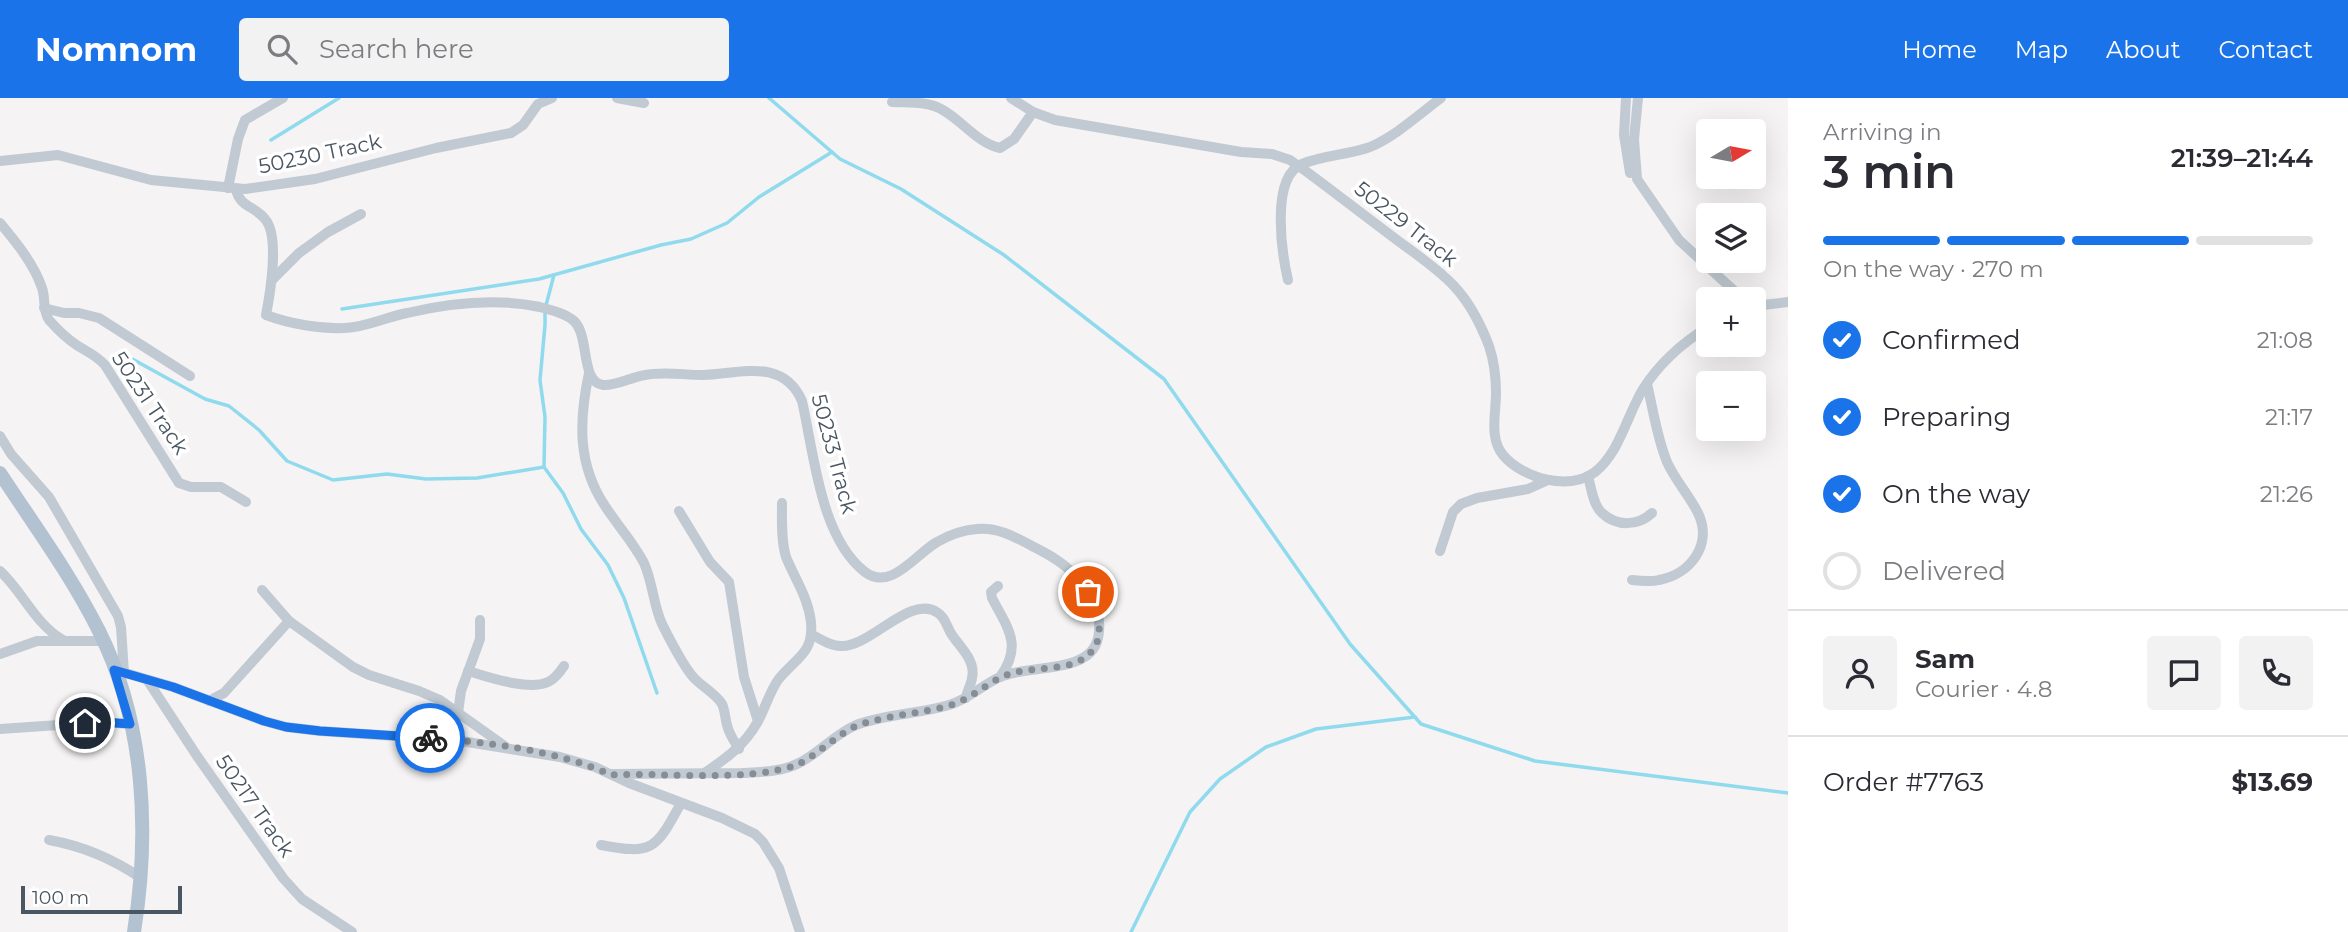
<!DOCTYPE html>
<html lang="en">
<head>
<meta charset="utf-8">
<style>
	:root { --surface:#fff; --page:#f2f2f3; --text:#2b2b33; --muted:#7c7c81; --line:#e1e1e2; --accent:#1a73e8 }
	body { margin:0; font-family:Montserrat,sans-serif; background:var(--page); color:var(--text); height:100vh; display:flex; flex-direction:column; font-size:26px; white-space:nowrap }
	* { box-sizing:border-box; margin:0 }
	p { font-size:23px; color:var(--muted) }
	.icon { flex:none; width:38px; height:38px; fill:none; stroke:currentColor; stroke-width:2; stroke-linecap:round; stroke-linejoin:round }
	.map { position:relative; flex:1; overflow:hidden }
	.side { display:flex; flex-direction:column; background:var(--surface); width:560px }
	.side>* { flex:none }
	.needle { width:46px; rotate:80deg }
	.buttons { position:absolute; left:1696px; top:21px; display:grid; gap:14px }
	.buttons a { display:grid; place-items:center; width:70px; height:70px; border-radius:7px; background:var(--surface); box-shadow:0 7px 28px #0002; font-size:35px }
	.scale { position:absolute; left:21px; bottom:18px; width:161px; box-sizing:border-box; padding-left:7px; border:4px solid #4a5661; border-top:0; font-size:19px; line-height:24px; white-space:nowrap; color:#4a5661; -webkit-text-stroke:5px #fff; paint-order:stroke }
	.pin { position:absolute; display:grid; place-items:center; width:60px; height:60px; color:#fff; margin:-30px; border:4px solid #fff; border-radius:50%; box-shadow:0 2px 7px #0007 }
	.courier { position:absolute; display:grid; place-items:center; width:70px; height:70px; margin:-35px; border:5px solid #1a73e8; border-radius:50%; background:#fff; color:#222; box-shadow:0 2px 9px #0007 }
	.overview em { font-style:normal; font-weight:600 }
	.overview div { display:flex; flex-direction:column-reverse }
	.overview { display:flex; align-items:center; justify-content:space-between; height:119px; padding:0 35px }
	h1 { font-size:46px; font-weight:600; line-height:52px }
	.bar { display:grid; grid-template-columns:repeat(4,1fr); gap:10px 7px; align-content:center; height:84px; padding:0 35px }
	.bar i { height:9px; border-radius:5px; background:var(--line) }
	.bar .selected { background:var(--accent) }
	.bar p { grid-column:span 4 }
	.line { display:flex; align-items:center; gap:18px; padding:0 35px; border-top:2px solid var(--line) }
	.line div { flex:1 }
	.round { display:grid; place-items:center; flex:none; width:74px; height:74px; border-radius:7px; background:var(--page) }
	ol { padding:0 35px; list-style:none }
	li { display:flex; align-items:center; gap:21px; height:77px }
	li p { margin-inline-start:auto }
	li .icon { padding:7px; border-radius:50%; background:var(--accent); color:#fff; stroke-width:4 }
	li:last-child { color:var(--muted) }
	li i { width:38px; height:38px; border:4px solid var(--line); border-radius:50% }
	header { display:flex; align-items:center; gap:42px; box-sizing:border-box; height:98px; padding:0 35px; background:var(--accent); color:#fff }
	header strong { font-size:33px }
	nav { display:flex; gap:38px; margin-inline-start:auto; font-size:24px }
	.search { width:490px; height:63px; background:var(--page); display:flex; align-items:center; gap:18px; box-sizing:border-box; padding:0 24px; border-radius:7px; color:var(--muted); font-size:26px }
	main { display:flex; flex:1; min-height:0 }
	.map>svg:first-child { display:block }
</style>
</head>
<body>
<header>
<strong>Nomnom</strong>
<div class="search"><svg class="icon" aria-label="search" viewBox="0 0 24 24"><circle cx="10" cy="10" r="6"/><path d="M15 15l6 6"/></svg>Search here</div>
<nav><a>Home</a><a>Map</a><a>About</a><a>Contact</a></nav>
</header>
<main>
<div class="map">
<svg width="1788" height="834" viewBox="0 0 1788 834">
	<rect width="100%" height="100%" fill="#f5f3f3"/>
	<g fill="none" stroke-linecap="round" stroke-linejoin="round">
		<g stroke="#90daee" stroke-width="3.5">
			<polyline points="769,0 840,61 901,91 1004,157 1164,281 1350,546 1421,626 1535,663 1788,695"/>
			<polyline points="271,42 339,0"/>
			<polyline points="554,177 545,211 545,227 540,282 545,319 544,369 563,395 581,431 608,467 624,500 657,595"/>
			<polyline points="342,211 539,181 661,147 691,141 727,125 759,99 832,54"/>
			<polyline points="125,257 205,301 229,308 259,332 287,363 333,382 387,376 426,381 477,380 544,369"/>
			<polyline points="1131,834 1190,714 1220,681 1266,649 1316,631 1415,619"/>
		</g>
		<g stroke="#c1cad2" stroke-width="10">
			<polyline points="617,0 644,5"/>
			<path d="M1011 0 1033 14 1055 22 1241 54 1272 56 1290 62 1307 74C1338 97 1369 121 1401 145 1419 158 1439 172 1454 188 1470 205 1481 227 1489 248 1494 263 1496 280 1496 295 1496 316 1489 340 1503 357 1523 381 1570 393 1595 374 1620 354 1627 317 1643 291 1659 266 1682 245 1708 229"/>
			<polyline points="1626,0 1624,37 1630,75"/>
			<polyline points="1638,0 1634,41 1637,81 1679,142 1743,201"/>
			<path d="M892 4C908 5 927 3 941 11 962 22 977 45 1000 50L1014 41 1033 14"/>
			<polyline points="0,63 58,57 151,82 245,91 315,81 436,50 511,35 523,27 538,6 552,0"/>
			<polyline points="228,90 238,41 245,22 283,0"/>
			<path d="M236 91C239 109 255 108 265 121 280 138 270 196 266 217 290 226 320 231 345 230 367 229 386 219 407 215 449 205 497 200 540 209 551 212 565 215 574 223 590 238 580 284 603 287 617 288 631 279 645 277 664 273 684 277 703 277 739 276 783 259 802 303 814 355 820 439 865 474 891 494 917 455 937 444 949 437 964 432 977 431 998 429 1015 439 1032 448 1050 457 1066 466 1079 482 1092 498 1103 519 1098 540 1090 577 1028 566 1000 579 982 587 969 601 949 607 919 616 885 616 856 627 835 636 819 655 799 665 782 674 760 674 742 675L611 676"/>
			<path d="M0 125C16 144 34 166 42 190 46 201 42 212 49 222 57 231 67 241 78 248 88 254 97 258 105 267L179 385 191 389H221L246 404"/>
			<polyline points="272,182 299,155 328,134 361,116"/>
			<path d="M1288 182C1282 156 1270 79 1302 66 1324 57 1348 57 1370 49 1396 38 1418 17 1441 0"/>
			<polyline points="1754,208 1788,204"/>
			<polyline points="44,210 64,215 79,215 99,220 190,278"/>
			<path d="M589 275C579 322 577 366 605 408 618 428 633 444 644 465 653 485 653 506 662 526 669 540 684 570 695 581 703 589 716 596 722 606 725 612 725 620 727 627 729 636 734 643 739 651"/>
			<polyline points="0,338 11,356 49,399 118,518 121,529 124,575"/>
			<path d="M1588 378C1591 389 1593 407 1602 415 1617 429 1638 428 1652 415"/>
			<polyline points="679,413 710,464 729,484 744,579 758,623"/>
			<polyline points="1440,453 1453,414 1461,406 1477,400 1528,391 1548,382"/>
			<path d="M0 473C23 494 35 526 63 542"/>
			<path d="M1632 482C1641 483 1651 484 1659 482 1691 476 1713 446 1698 415 1689 397 1675 382 1667 364 1657 340 1653 311 1647 286"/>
			<path d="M998 488 991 494 992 500C1008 531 1023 547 1000 579"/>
			<polyline points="262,492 289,523 353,569 369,577 419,593 440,602 506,649"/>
			<path d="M811 536C820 541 830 548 841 548 871 549 911 495 938 515 946 520 947 530 952 537 961 550 976 563 972 580 971 587 967 593 966 600"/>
			<polyline points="0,556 37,543 103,543"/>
			<polyline points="115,572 173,589 264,623 286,629 320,633 455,642 560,659 595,669 629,685 722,720 755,736 763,744 779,770 800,834"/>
			<path d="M468 573C489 579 528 593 548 584 555 581 560 574 564 568"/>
			<polyline points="148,583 197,658 283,780 302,801 352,834"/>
			<polyline points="209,603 224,595 289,523"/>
			<polyline points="458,615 461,593 480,541 480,522"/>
			<polyline points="0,631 102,624 130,626"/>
			<path d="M703 676C724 662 744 648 757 625 765 611 769 595 778 582 795 560 814 556 811 524 808 499 795 481 786 459 781 443 782 422 782 405"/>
			<path d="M49 742C83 748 113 761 141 780"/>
			<path d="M601 747C653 757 656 751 681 705"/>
		</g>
		<path stroke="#b3c2d1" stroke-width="14" d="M0 375C34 427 71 477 99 533 145 625 150 734 134 834"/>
	</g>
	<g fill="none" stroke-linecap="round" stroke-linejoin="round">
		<path stroke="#868d94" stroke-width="7" stroke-dasharray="0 12.6" d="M430 640C487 644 560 653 611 677 666 674 746 685 796 667 814 660 836 637 856 628 886 617 920 616 951 607 974 600 990 581 1013 575 1036 568 1073 574 1090 555 1107 537 1097 513 1088 494"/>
		<polyline stroke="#1a73e8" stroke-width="9" points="85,625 102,624 130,626 114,572 173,589 264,623 286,629 320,633 430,640"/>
	</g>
	<g text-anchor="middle" stroke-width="7" stroke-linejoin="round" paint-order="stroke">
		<g font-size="21" fill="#4a5661" stroke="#fff">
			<text transform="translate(320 56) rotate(-12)" y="7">50230 Track</text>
			<text transform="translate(1406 126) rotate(38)" y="7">50229 Track</text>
			<text transform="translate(150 305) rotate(56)" y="7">50231 Track</text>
			<text transform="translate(834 356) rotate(75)" y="7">50233 Track</text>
			<text transform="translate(255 708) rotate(55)" y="7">50217 Track</text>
		</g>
	</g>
</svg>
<div class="buttons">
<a><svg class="needle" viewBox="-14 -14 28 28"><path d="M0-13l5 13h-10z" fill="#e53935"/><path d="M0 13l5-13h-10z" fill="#7c7c81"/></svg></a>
<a><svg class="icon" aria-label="layers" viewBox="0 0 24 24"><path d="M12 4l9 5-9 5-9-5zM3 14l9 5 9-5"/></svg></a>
<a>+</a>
<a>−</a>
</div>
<div class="scale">100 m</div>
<div class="pin" style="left:1088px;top:494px;background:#ea580c"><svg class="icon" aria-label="bag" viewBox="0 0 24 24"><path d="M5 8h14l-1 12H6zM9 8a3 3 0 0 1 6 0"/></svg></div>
<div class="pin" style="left:85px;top:625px;background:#1f2937"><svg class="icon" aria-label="home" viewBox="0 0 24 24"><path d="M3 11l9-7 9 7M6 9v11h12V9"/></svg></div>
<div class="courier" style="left:430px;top:640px"><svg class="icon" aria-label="bike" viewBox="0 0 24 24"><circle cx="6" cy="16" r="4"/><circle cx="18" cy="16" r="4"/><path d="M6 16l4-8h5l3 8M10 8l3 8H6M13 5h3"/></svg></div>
</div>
<section class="side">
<div class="overview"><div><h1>3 min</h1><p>Arriving in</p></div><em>21:39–21:44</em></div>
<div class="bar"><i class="selected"></i><i class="selected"></i><i class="selected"></i><i></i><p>On the way · 270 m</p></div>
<ol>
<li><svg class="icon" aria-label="check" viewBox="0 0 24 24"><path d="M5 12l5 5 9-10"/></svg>Confirmed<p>21:08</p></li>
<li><svg class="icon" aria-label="check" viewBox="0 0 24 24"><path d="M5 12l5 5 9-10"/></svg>Preparing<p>21:17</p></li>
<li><svg class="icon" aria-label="check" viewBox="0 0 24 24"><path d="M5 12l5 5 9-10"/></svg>On the way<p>21:26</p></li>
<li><i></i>Delivered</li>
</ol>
<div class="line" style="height:126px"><a class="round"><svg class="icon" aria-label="person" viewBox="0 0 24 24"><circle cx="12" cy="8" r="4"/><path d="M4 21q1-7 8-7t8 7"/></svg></a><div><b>Sam</b><p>Courier · 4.8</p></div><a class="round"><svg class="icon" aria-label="chat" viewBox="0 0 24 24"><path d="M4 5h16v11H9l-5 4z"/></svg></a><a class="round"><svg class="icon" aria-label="phone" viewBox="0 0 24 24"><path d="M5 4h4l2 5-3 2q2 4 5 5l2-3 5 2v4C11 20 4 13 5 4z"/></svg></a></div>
<div class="line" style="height:91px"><div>Order #7763</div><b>$13.69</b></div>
</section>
</main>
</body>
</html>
